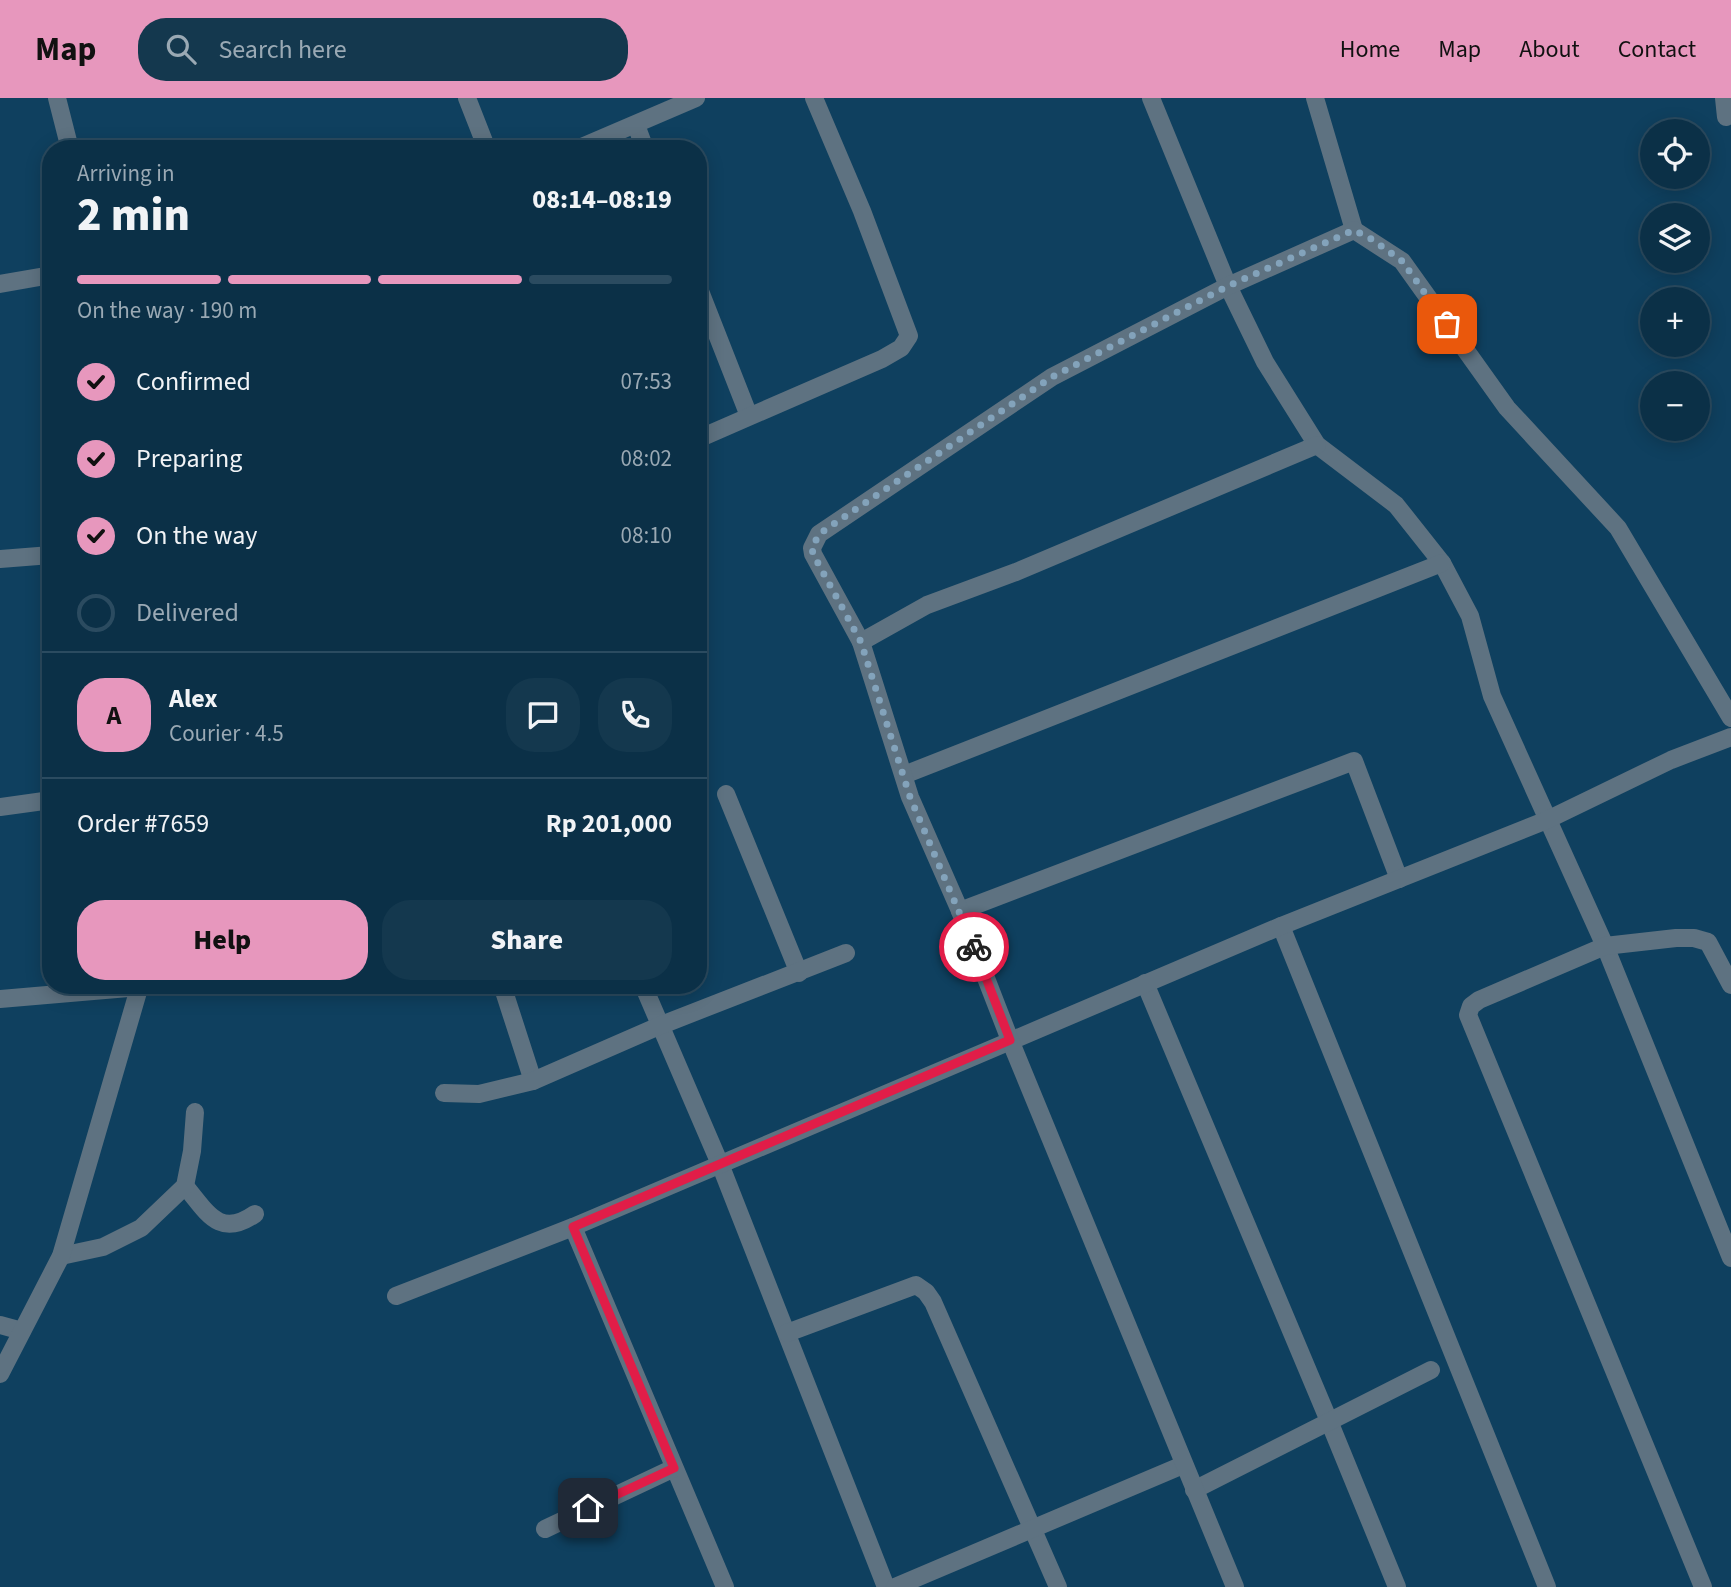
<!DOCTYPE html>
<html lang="en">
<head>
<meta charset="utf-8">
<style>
	:root { --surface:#0b3047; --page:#14384e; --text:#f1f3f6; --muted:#9aa9b4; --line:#2b4b60; --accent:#e797bd }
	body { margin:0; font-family:"Source Sans 3",sans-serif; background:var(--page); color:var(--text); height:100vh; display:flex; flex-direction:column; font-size:26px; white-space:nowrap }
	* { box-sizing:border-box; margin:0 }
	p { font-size:23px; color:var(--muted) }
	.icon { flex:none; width:38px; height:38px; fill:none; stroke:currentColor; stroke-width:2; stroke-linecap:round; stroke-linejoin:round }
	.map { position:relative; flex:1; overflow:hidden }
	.panel { position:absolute; left:42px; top:42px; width:665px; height:854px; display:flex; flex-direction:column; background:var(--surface); border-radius:28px; box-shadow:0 4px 18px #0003,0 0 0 2px var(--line) }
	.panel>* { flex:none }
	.tools { position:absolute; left:1640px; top:21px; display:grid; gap:14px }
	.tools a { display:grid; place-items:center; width:70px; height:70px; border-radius:50%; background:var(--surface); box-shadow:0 4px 18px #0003,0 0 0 2px var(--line); font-size:35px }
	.pin { position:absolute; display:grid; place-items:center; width:60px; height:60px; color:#fff; margin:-30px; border-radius:14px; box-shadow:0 4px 10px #0006 }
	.courier { position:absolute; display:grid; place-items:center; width:70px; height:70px; margin:-35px; border:5px solid #e11d48; border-radius:50%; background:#fff; color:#222; box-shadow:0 2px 9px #0007 }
	.headline em { font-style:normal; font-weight:800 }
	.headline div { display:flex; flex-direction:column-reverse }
	.headline { display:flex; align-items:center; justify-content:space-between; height:119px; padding:0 35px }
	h1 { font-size:46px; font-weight:800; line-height:52px }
	.bar { display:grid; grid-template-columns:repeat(4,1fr); gap:10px 7px; align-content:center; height:84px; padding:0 35px }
	.bar i { height:9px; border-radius:5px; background:var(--line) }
	.bar .active { background:var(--accent) }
	.bar p { grid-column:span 4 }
	.line { display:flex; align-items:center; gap:18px; padding:0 35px; border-top:2px solid var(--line) }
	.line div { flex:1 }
	.round { display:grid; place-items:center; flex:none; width:74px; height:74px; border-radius:28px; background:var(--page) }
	ol { padding:0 35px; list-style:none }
	li { display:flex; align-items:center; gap:21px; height:77px }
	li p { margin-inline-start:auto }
	li .icon { padding:7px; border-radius:50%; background:var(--accent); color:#111; stroke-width:4 }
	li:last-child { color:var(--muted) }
	li i { width:38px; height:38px; border:4px solid var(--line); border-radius:50% }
	.button { display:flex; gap:14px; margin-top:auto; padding:14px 35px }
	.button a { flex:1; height:80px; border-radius:28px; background:var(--accent); color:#111; font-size:28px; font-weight:800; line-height:80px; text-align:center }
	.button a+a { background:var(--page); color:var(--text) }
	header { display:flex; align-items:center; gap:42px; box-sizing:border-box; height:98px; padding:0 35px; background:var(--accent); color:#111 }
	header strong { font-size:33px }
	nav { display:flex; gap:38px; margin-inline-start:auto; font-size:24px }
	.search { width:490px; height:63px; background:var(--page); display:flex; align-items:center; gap:18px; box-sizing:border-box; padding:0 24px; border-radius:28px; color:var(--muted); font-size:26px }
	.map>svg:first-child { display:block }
</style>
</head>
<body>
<header>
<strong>Map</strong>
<div class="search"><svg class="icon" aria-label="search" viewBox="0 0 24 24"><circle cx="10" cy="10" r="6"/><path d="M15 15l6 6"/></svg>Search here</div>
<nav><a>Home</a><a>Map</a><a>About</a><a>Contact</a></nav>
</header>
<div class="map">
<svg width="1731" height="1489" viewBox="0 0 1731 1489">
	<rect width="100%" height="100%" fill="#0f405f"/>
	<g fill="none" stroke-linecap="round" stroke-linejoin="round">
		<g stroke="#5e7281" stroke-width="18">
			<polyline points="57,0 70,51"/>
			<polyline points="467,0 487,51"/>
			<polyline points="1151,0 1228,188 1265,264 1317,347 1396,407 1442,465 1470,518 1492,598 1605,848 1731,1160"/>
			<polyline points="1315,0 1354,132"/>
			<polyline points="1724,0 1726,19"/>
			<polyline points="636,27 645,51"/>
			<polyline points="577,51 696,0"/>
			<polyline points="0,186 51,177"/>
			<polyline points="698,188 749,318"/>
			<polyline points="698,341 882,261 901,250 909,238 862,113 814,0"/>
			<polyline points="0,461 51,457"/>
			<polyline points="861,544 813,456 812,450 819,436 1052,279 1228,188 1354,132 1402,163 1507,310 1618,430 1731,620"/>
			<polyline points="904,677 1442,465"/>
			<polyline points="726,696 799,875"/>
			<polyline points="0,709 51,702"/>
			<polyline points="960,813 1354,663 1399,781"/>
			<polyline points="1281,828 1547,1489"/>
			<polyline points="1145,885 1329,1323 1397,1489"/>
			<polyline points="502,887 533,983"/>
			<polyline points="643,887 720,1066 886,1489"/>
			<polyline points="0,901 140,889"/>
			<polyline points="444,995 479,996 533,983 659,928 846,855"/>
			<path d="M185 1088C207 1114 219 1141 255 1116"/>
			<polyline points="573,1129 725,1489"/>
			<polyline points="61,1158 103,1149 141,1130 185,1088 192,1053 195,1014"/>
			<polyline points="396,1198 573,1129 1281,828 1547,722 1671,662 1731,639"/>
			<polyline points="0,1227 22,1233"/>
			<polyline points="787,1235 916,1187 926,1194 933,1204 1058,1489"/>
			<polyline points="0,1276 61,1158 140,887"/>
			<polyline points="1194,1392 1431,1272"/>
			<polyline points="545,1431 674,1370"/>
			<polyline points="895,1489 1183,1367"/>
			<polyline points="1235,1489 1010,942 960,813 910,699 861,544 927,507 1016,474 1317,347"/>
			<polyline points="1703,1489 1468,917 1471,908 1479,902 1605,848 1676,840 1694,840 1708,844 1731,887"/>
		</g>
	</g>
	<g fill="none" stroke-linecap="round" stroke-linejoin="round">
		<polyline stroke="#83a3bb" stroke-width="7" stroke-dasharray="0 12.6" points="974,849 910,699 861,544 813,456 812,450 819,436 1052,279 1228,188 1354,132 1373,142 1402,163 1447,226"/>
		<polyline stroke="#e11d48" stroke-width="9" points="588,1410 674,1370 573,1129 1010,942 974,849"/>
	</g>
</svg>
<div class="tools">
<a><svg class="icon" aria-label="locate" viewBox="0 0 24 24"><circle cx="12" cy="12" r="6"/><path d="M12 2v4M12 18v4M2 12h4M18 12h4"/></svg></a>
<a><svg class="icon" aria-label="layers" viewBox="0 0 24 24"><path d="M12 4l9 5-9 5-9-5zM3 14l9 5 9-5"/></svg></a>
<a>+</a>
<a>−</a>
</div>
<div class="pin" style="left:1447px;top:226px;background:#ea580c"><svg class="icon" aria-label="bag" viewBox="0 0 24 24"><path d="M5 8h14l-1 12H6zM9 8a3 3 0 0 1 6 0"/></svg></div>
<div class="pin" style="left:588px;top:1410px;background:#1f2937"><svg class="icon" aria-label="home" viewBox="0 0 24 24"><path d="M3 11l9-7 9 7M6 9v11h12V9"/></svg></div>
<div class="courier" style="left:974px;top:849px"><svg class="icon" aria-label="bike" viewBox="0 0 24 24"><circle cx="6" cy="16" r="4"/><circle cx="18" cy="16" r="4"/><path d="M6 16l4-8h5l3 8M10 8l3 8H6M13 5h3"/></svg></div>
<section class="panel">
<div class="headline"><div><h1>2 min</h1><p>Arriving in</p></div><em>08:14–08:19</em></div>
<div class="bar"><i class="active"></i><i class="active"></i><i class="active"></i><i></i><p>On the way · 190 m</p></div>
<ol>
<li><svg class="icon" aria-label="check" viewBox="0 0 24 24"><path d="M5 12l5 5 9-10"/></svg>Confirmed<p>07:53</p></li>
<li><svg class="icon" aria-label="check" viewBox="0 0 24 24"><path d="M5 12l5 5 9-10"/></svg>Preparing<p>08:02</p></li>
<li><svg class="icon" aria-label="check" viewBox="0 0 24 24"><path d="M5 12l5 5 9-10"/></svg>On the way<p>08:10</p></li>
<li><i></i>Delivered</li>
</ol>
<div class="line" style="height:126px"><b class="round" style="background:var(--accent);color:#111">A</b><div><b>Alex</b><p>Courier · 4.5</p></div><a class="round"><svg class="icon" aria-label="chat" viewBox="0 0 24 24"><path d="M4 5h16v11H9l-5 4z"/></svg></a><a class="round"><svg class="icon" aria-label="phone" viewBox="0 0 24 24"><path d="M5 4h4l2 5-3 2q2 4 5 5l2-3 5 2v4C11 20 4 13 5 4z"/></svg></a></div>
<div class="line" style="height:91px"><div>Order #7659</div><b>Rp 201,000</b></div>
<div class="button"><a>Help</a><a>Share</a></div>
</section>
</div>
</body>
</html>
